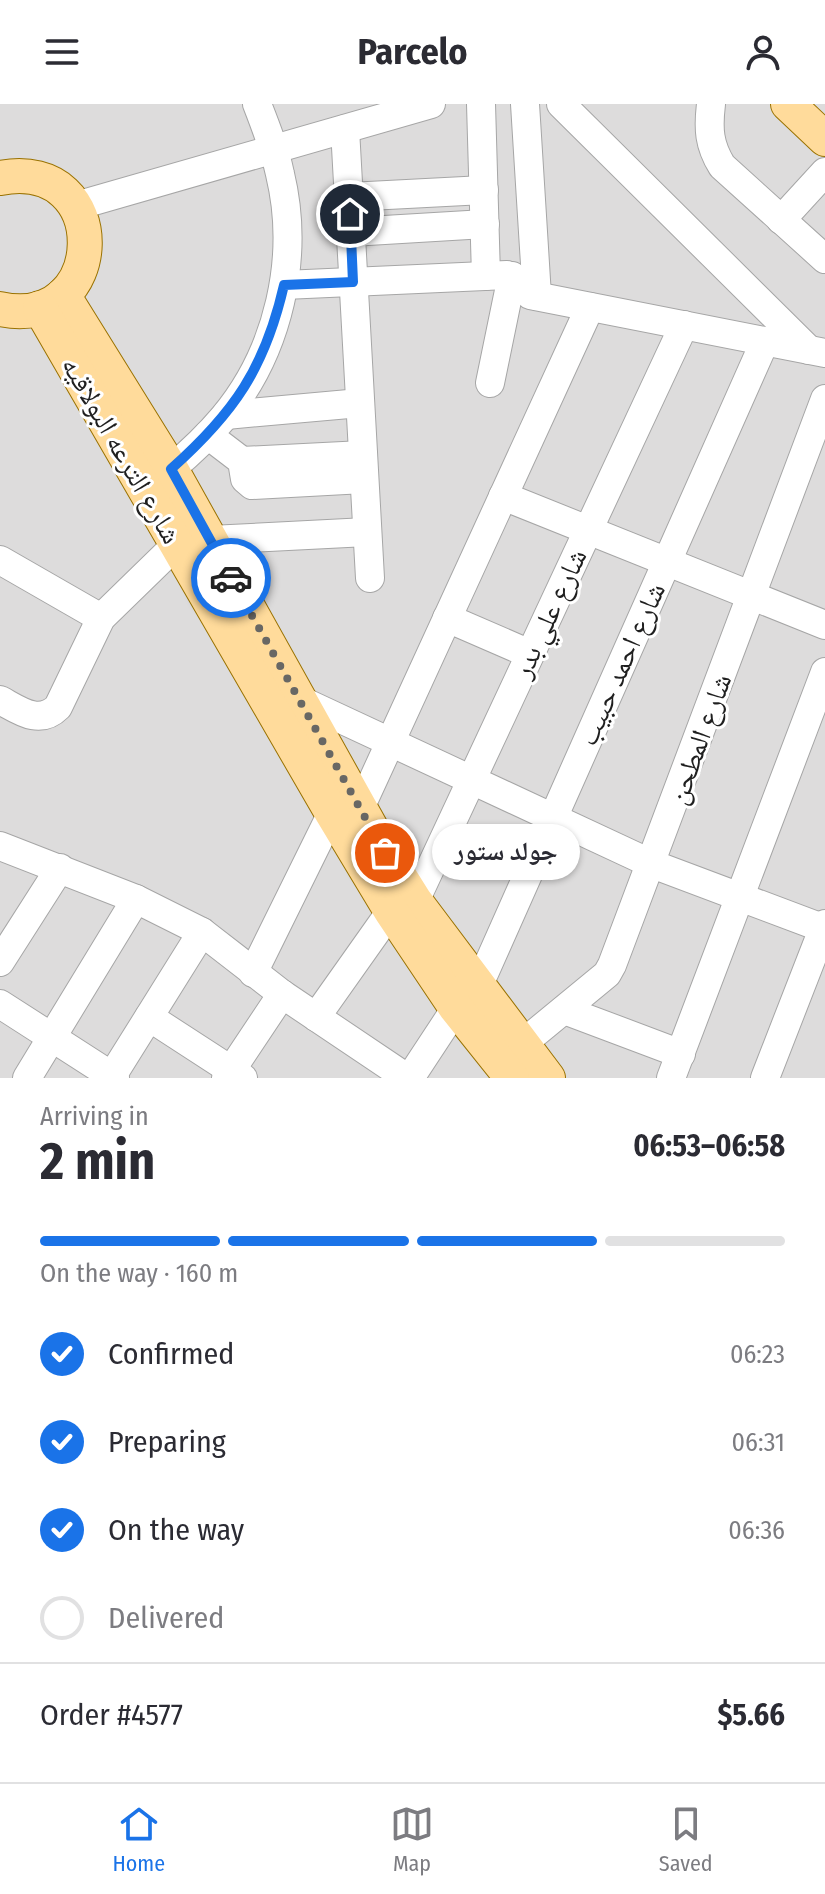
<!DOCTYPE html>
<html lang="en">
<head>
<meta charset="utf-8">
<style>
	:root { --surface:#fff; --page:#f2f2f3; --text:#2b2b33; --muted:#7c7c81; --line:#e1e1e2; --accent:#1a73e8 }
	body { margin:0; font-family:"Fira Sans Condensed","Noto Naskh Arabic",sans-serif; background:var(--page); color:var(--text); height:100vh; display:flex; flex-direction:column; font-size:30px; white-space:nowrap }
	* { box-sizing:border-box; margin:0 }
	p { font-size:26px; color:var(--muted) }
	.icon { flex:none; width:44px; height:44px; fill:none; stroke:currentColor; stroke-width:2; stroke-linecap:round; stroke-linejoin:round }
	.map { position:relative; height:974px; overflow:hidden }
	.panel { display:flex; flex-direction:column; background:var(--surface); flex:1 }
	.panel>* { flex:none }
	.pin { position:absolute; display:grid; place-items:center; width:68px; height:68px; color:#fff; margin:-34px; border:4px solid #fff; border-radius:50%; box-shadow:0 2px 8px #0007 }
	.courier { position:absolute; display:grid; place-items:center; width:80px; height:80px; margin:-40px; border:6px solid #1a73e8; border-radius:50%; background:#fff; color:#222; box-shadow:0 2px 10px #0007 }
	.bubble { position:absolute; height:56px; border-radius:28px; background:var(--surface); box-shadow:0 2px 6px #0004; font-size:26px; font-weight:700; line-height:56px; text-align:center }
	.head em { font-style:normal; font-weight:700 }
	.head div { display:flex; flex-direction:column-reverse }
	.head { display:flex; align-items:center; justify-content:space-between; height:136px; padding:0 40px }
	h1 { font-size:52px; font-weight:700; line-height:60px }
	.bar { display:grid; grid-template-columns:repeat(4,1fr); gap:12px 8px; align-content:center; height:96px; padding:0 40px }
	.bar i { height:10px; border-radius:6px; background:var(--line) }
	.bar .active { background:var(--accent) }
	.bar p { grid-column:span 4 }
	.line { display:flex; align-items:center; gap:20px; padding:0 40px; border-top:2px solid var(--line) }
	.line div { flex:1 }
	ol { padding:0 40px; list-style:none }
	li { display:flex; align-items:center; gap:24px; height:88px }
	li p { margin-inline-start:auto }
	li .icon { padding:8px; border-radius:50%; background:var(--accent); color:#fff; stroke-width:4 }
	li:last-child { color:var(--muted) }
	li i { width:44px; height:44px; border:4px solid var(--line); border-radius:50% }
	header { display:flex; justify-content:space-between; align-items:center; height:104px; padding:0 40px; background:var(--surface); font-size:36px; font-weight:700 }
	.dock { display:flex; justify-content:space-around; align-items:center; height:112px; border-top:2px solid var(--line); background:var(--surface); font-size:22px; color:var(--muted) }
	.dock a { display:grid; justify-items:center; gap:4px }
	.dock .active { color:var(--accent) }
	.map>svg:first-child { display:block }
</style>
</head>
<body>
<header><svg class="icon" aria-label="menu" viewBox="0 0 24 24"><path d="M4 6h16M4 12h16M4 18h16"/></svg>Parcelo<svg class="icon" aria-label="person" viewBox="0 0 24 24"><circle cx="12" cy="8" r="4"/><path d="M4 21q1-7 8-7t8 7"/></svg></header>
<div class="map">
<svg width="825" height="974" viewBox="0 0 825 974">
	<rect width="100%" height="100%" fill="#f0ede5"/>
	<rect fill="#dddcdc" x="0" y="0" width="825" height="974"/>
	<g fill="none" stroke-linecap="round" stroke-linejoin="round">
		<defs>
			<g id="minor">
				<polyline points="481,0 486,172"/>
				<polyline points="525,0 537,192"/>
				<polyline points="561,0 809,246"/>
				<path d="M711 0C708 25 709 41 722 62L825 155"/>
				<polyline points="345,25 370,474"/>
				<polyline points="349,93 484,86"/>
				<polyline points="76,102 431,0"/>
				<polyline points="781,116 825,68"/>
				<polyline points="351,128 485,120"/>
				<polyline points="284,181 507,171 515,174 530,191 825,249"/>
				<polyline points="490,279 512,172"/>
				<polyline points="226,311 360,299"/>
				<polyline points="208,331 242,357 245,375 252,381 364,375"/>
				<polyline points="242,357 363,351"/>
				<path d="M171 365C190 349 208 332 224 313 279 247 300 153 280 70 275 46 266 23 257 0"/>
				<polyline points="503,392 825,521"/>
				<polyline points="210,436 367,428"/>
				<polyline points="0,456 101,514"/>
				<polyline points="447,514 530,550"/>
				<path d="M0 596C19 606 39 622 58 603L101 514 177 440"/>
				<polyline points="300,596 652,760 825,825"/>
				<polyline points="361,702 590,203"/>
				<polyline points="0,742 136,795 202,828 282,890 407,974"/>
				<polyline points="415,797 684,221"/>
				<polyline points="0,858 60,764"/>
				<polyline points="253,869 332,709"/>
				<polyline points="478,883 765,237"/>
				<polyline points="0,900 115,974"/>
				<polyline points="564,906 681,950"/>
				<polyline points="149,913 243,974"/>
				<polyline points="316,913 391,807"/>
				<polyline points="522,940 607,870 612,861 825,295"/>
				<polyline points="112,972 202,828"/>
				<polyline points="27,974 136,795"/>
				<polyline points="226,974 282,890"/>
				<polyline points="410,974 456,904"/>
				<polyline points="671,974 825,568"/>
				<polyline points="765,974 825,820"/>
			</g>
			<g id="major">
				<polyline points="788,0 825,35"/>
				<path d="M0 74C116 52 110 229 0 205"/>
				<polyline points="63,191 171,365 385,749 415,797 548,974"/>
				<polyline points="40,204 332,709 391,807 456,904 512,974"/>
			</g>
		</defs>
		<use href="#minor" stroke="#a6a6a6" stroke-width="30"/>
		<use href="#major" stroke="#9a7200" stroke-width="36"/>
		<use href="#minor" stroke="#fff" stroke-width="28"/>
		<use href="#major" stroke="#ffdb9b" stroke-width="34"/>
	</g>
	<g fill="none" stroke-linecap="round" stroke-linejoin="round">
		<polyline stroke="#686764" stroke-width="8" stroke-dasharray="0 14.4" points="231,474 385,749"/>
		<path stroke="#1a73e8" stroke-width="10" d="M231 474 171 365C234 309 265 264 284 181L353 178 350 110"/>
	</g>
	<g text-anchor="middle" stroke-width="6" stroke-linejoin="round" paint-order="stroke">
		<g font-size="28" fill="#1f1f1f" stroke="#fff">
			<text transform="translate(122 346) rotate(60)" y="10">شارع الترعه البولاقيه</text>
			<text transform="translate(549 509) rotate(-65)" y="10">شارع علي بدر</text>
			<text transform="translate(621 560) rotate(-66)" y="10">شارع احمد حبيب</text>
			<text transform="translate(699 635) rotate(-70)" y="10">شارع المطحن</text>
		</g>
	</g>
</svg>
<div class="pin" style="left:385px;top:749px;background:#ea580c"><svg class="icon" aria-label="bag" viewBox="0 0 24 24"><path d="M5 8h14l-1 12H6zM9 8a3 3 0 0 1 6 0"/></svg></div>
<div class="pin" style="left:350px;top:110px;background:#1f2937"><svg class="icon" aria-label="home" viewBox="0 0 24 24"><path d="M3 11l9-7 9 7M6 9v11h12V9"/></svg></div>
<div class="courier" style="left:231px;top:474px"><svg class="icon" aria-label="car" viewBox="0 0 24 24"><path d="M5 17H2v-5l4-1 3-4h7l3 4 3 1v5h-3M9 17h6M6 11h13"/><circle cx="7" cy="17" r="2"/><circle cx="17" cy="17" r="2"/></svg></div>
<div class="bubble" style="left:432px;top:720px;width:148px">جولد ستور</div>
</div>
<section class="panel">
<div class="head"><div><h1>2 min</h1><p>Arriving in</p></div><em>06:53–06:58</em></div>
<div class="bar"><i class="active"></i><i class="active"></i><i class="active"></i><i></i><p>On the way · 160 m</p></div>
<ol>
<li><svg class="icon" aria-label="check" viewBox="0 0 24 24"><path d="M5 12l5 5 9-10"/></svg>Confirmed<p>06:23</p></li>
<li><svg class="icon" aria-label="check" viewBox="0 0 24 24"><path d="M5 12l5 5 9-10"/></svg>Preparing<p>06:31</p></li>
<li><svg class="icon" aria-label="check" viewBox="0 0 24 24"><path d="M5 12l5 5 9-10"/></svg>On the way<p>06:36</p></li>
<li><i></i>Delivered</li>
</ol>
<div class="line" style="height:104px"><div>Order #4577</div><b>$5.66</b></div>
</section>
<nav class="dock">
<a class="active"><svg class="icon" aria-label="home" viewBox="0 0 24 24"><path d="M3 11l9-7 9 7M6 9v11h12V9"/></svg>Home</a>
<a><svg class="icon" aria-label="map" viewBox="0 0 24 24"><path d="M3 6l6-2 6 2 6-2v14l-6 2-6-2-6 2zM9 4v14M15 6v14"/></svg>Map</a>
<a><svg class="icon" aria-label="saved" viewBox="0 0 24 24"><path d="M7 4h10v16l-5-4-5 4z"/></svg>Saved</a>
</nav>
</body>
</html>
